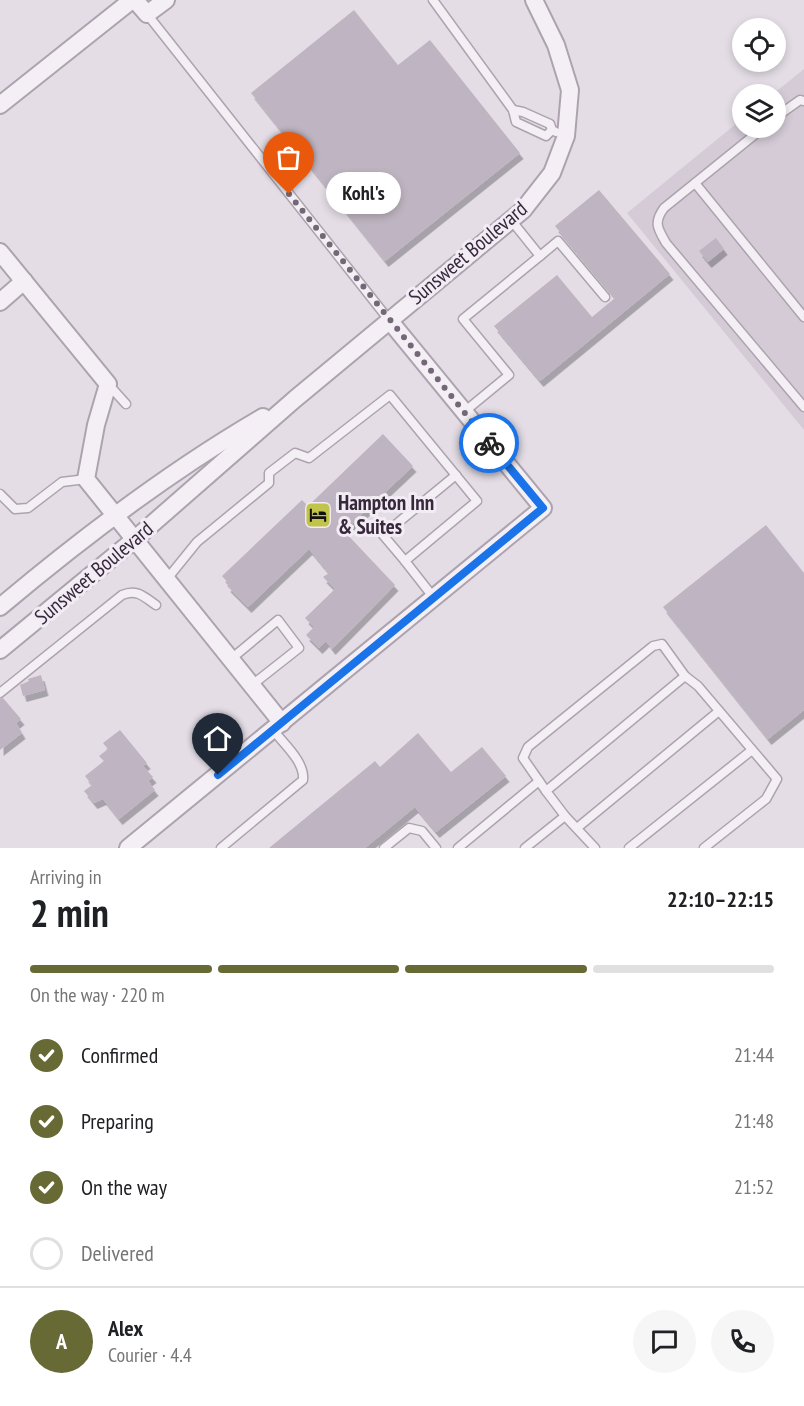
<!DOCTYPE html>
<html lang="en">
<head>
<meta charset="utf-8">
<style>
	:root { --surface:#fff; --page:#f6f6f6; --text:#202124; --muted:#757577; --line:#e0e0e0; --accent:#686a35 }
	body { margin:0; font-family:"PT Sans Narrow",sans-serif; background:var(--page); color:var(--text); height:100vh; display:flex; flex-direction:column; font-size:22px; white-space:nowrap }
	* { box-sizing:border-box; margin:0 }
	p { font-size:20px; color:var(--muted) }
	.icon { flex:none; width:33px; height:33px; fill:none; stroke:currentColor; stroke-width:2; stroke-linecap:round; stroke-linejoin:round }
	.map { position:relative; height:848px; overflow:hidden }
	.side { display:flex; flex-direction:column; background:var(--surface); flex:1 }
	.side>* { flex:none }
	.fabs { position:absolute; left:732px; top:18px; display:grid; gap:12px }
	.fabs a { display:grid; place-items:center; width:54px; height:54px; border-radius:50%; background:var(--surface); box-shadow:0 3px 9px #0003; font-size:30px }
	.pin { position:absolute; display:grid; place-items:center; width:51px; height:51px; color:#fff; margin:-62px -26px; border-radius:50% 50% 50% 0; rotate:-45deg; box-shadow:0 0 6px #0007 }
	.pin .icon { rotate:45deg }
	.courier { position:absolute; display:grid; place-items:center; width:60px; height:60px; margin:-30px; border:4px solid #1a73e8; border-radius:50%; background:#fff; color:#222; box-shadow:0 2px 8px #0007 }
	.bubble { position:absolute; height:42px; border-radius:21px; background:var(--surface); box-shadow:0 3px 9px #0003; font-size:20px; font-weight:600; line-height:42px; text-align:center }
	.overview em { font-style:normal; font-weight:600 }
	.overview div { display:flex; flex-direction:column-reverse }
	.overview { display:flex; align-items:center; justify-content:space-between; height:102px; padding:0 30px }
	h1 { font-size:39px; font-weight:600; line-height:45px }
	.bar { display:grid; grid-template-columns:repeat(4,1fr); gap:9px 6px; align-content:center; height:72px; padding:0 30px }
	.bar i { height:8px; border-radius:4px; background:var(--line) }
	.bar .selected { background:var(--accent) }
	.bar p { grid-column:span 4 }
	.line { display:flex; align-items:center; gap:15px; padding:0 30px; border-top:2px solid var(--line) }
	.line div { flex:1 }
	.round { display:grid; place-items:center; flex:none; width:63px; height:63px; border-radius:32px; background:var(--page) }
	ol { padding:0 30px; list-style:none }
	li { display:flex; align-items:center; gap:18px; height:66px }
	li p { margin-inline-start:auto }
	li .icon { padding:6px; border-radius:50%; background:var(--accent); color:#fff; stroke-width:4 }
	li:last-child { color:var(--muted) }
	li i { width:33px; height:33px; border:3px solid var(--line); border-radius:50% }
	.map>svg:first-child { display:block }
</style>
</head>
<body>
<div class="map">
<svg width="804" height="848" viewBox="0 0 804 848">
	<defs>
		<filter id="shadow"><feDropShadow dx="3.5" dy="6" stdDeviation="0" flood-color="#0004"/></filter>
	</defs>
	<rect width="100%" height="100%" fill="#e4dde6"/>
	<polygon fill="#d4cbd7" points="804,69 804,430 627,213 742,119 742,128 776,128 776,94 773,94"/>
	<g fill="#bfb5c2" filter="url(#shadow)">
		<polygon points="354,10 398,65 430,40 520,153 385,261 251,93"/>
		<polygon points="599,190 670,274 540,381 494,326 557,275 592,317 615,298 555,226"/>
		<polygon points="716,238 724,249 708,262 699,251"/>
		<polygon points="383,434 413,466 344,531 395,585 332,649 326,641 319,648 306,635 314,627 305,618 335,589 323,577 329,573 309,549 248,607 227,586 229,584 222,576 302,500 308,506"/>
		<polygon points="766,525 804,573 804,710 768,739 663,607"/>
		<polygon points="41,675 45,690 23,696 20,685 29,681 28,679"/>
		<polygon points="3,698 21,719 16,723 22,733 0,750 0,699"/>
		<polygon points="120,730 147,763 143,766 153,777 148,781 155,790 119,819 103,799 94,803 84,791 92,785 85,776 104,761 99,756 108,749 103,743"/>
		<polygon points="418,733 451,772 482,747 506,776 436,832 415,807 365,848 269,848 375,761 380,767"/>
	</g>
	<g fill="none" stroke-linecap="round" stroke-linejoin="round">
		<defs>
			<g id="service">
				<polyline points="433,0 513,110 516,122 546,136 552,130"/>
				<polyline points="147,14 389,320"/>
				<polyline points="513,110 523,112 550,124 552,130 556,132"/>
				<polyline points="776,117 800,100 804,101"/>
				<path d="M763 128 664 208C653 223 658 229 666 243L804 407"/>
				<polyline points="695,183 804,317"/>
				<polyline points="540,256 558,241 605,297"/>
				<polyline points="108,384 126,404"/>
				<polyline points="464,412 509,375 463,319 540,256 511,220"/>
				<polyline points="0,494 15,509 28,508 62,482 86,479"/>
				<polyline points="405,561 383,535 456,475"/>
				<polyline points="167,579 197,542 269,483 269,473 295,453 309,458 390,395 477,501 405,561 434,598"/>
				<polyline points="231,659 278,620 299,648 252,685"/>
				<path d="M0 693 122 595C137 589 143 596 156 605"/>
				<polyline points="546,791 523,758 528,747 653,646 662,644 685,676"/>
				<polyline points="577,828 719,711"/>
				<path d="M221 848 303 780C305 762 284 744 273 730"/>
				<polyline points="384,848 409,828 422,831 436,848"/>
				<polyline points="458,848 539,781"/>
				<polyline points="525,848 565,816"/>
				<polyline points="595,848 565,816 546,791 685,676 698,686 777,779 766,799 704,848"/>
				<polyline points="629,848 752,750"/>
			</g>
			<g id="minor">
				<polyline points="135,0 147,14 166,0"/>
				<polyline points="0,105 132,0"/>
				<polyline points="0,252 108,384 96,425 86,479 282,723"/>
				<polyline points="0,302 24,281"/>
				<path d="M0 607C82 538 170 471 263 417"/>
				<polyline points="0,650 135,539 295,399 523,210 552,173 566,136 570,90 556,45 534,0"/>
				<polyline points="128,848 543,508 389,320"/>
			</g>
		</defs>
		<use href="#service" stroke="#ada3af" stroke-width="11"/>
		<use href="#minor" stroke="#ada3af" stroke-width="20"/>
		<use href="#service" stroke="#f3eff4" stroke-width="8"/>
		<use href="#minor" stroke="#f3eff4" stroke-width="16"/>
	</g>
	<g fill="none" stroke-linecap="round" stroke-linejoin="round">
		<polyline stroke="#746777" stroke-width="6" stroke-dasharray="0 10.8" points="289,194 489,443"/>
		<polyline stroke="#1a73e8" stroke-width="8" points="218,775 543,508 489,443"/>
	</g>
	<defs>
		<symbol id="hotel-square" viewBox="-11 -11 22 22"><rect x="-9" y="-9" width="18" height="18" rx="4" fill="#c1c34a" stroke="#f2ecf4"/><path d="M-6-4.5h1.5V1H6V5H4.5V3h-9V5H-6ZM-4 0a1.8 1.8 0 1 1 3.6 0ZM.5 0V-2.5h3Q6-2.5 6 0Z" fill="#111"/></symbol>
	</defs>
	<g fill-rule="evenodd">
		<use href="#hotel-square" x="303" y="500" width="30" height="30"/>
	</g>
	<g text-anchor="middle" stroke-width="6" stroke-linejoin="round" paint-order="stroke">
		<g font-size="21" fill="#37283b" stroke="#f2ecf4">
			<text transform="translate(468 253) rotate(-40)" y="7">Sunsweet Boulevard</text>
			<text transform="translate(94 573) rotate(-40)" y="7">Sunsweet Boulevard</text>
		</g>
		<g font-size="21" font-weight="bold" fill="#37283b" stroke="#f2ecf4" text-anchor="start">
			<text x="338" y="510">Hampton Inn<tspan x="338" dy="24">&amp; Suites</tspan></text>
		</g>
	</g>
</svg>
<div class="fabs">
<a><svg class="icon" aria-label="locate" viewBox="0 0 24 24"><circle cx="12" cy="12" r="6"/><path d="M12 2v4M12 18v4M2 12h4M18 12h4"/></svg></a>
<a><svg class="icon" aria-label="layers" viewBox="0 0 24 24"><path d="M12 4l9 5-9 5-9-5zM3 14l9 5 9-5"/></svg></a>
</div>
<div class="pin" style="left:289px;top:194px;background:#ea580c"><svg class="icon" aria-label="bag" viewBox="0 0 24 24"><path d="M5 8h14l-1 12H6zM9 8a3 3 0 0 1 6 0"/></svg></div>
<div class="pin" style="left:218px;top:775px;background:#1f2937"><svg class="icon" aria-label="home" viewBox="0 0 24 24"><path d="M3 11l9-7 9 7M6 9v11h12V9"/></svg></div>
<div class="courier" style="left:489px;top:443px"><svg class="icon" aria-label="bike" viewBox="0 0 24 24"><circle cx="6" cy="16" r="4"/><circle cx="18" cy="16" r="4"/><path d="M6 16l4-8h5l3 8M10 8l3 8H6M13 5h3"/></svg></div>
<div class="bubble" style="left:326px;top:172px;width:75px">Kohl's</div>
</div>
<section class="side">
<div class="overview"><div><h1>2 min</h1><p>Arriving in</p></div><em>22:10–22:15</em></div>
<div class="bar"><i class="selected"></i><i class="selected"></i><i class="selected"></i><i></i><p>On the way · 220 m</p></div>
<ol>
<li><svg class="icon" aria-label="check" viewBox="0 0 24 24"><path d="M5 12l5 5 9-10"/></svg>Confirmed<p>21:44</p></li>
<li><svg class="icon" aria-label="check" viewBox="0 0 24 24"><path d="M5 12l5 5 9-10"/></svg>Preparing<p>21:48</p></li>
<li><svg class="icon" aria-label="check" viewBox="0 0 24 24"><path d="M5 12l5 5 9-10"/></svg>On the way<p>21:52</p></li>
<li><i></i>Delivered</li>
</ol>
<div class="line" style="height:108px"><b class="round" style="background:var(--accent);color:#fff">A</b><div><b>Alex</b><p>Courier · 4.4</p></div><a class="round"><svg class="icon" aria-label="chat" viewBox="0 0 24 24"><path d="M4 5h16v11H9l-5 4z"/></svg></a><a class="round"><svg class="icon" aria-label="phone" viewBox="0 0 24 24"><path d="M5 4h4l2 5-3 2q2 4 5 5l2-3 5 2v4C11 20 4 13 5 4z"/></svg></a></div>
</section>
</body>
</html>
